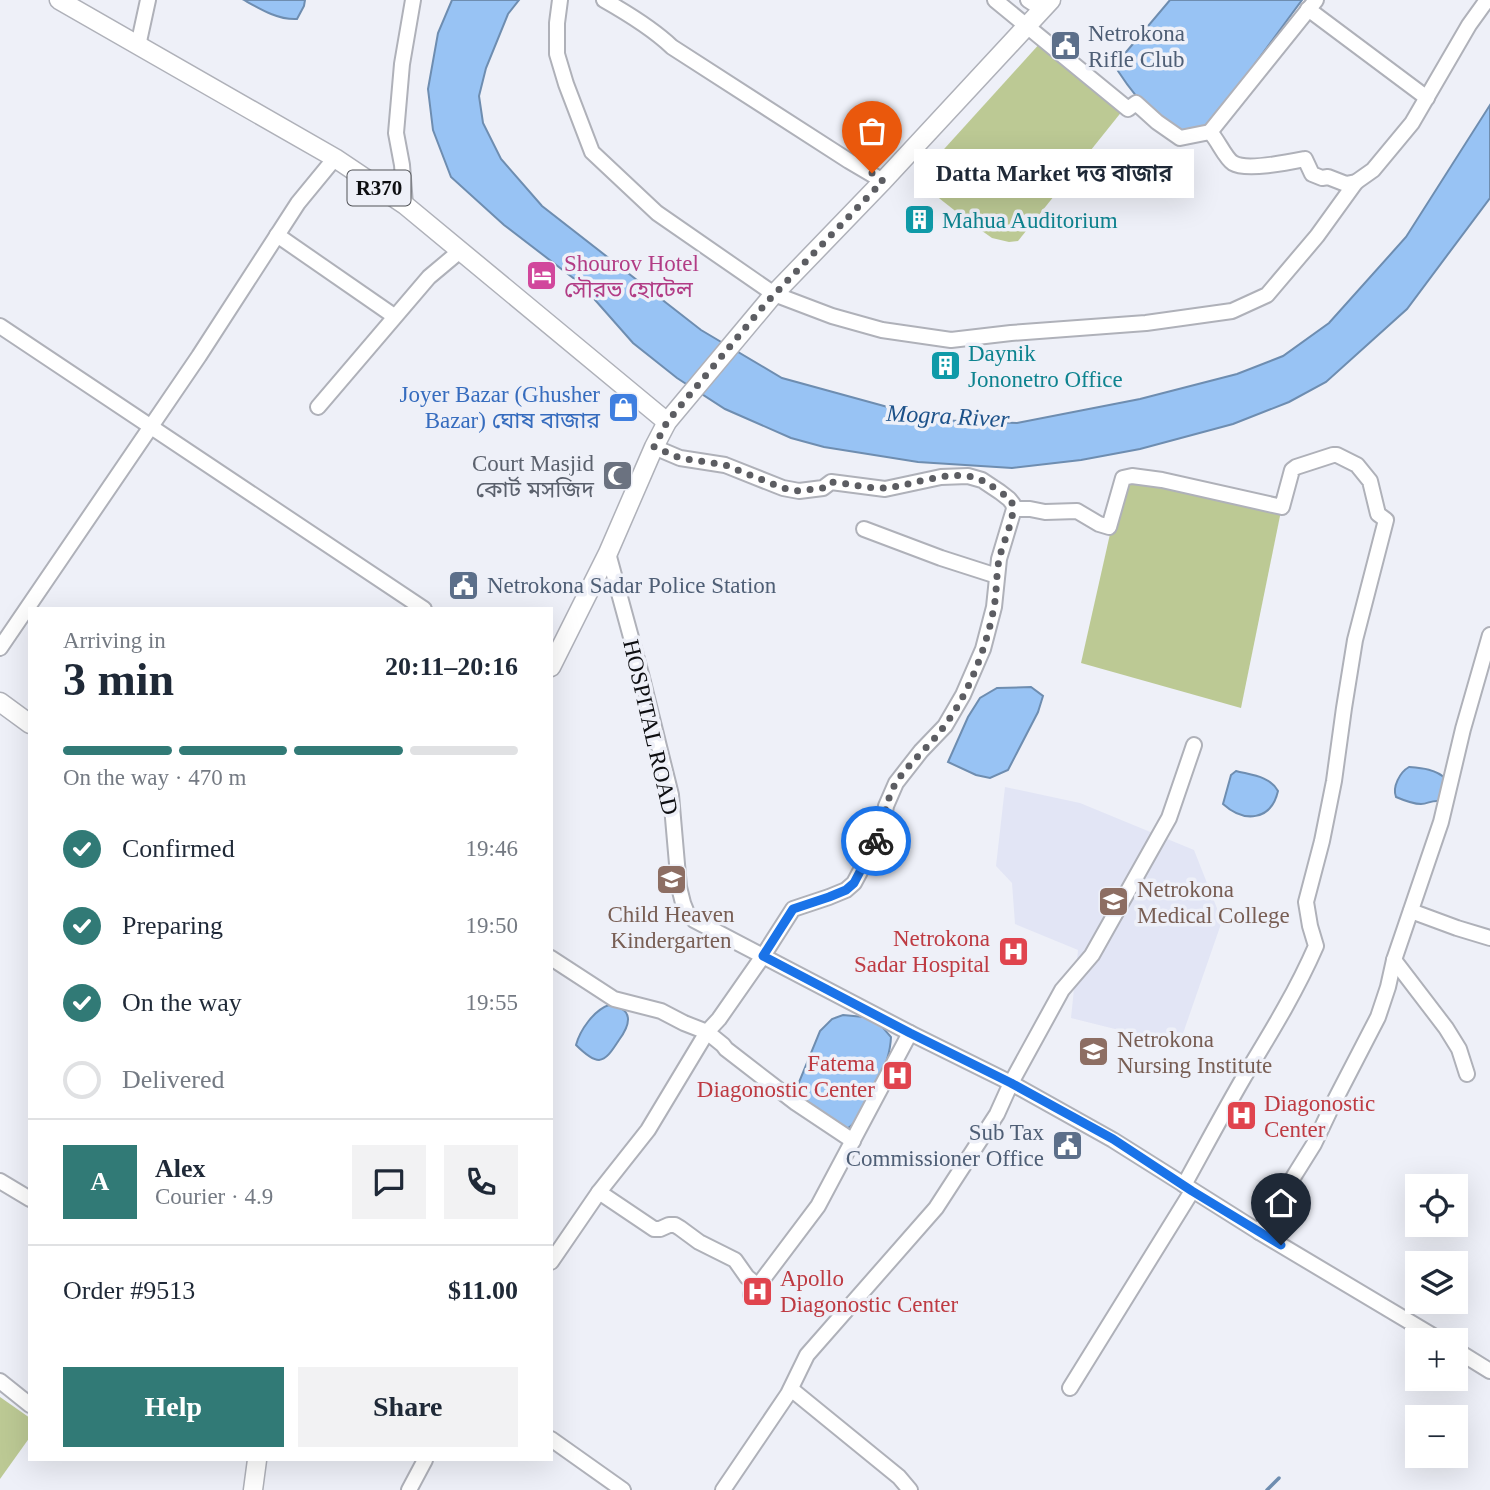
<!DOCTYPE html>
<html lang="en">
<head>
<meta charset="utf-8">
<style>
	:root { --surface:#fff; --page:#f2f2f3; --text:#1f2937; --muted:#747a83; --line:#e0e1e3; --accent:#317a76 }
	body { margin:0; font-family:"Times New Roman","Noto Sans Bengali",serif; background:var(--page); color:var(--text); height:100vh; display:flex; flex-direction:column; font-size:26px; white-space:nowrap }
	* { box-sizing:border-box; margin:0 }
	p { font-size:23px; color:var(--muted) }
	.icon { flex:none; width:38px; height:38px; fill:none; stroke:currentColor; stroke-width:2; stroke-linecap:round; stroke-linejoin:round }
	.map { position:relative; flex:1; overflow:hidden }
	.details { position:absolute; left:28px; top:607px; width:525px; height:854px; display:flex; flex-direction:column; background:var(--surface); border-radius:0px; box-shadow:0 7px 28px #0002 }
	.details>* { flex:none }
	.fabs { position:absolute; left:1405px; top:1174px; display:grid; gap:14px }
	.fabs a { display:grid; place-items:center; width:63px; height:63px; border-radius:0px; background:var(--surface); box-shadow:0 7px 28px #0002; font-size:35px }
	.pin { position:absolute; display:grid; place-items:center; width:60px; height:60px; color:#fff; margin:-72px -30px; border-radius:50% 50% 50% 0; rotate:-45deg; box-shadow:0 0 7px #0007 }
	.pin .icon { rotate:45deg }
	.courier { position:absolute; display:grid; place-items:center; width:70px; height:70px; margin:-35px; border:5px solid #1a73e8; border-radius:50%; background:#fff; color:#222; box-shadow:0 2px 9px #0007 }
	.bubble { position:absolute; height:49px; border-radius:0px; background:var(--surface); box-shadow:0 7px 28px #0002; font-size:23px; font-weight:600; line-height:49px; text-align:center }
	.summary em { font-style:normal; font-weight:600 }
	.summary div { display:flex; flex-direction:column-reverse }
	.summary { display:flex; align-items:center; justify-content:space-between; height:119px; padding:0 35px }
	h1 { font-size:46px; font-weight:600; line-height:52px }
	.bar { display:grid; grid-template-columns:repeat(4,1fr); gap:10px 7px; align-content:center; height:84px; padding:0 35px }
	.bar i { height:9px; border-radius:5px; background:var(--line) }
	.bar .current { background:var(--accent) }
	.bar p { grid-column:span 4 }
	.line { display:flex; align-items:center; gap:18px; padding:0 35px; border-top:2px solid var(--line) }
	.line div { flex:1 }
	.round { display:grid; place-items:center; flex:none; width:74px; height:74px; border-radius:0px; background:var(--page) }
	ol { padding:0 35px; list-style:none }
	li { display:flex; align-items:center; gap:21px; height:77px }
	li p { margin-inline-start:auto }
	li .icon { padding:7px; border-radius:50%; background:var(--accent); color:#fff; stroke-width:4 }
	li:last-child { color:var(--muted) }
	li i { width:38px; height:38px; border:4px solid var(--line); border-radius:50% }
	.action { display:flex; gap:14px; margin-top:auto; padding:14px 35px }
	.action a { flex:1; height:80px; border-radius:0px; background:var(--accent); color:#fff; font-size:28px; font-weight:600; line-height:80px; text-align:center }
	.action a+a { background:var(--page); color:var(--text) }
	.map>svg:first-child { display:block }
</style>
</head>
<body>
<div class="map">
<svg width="1490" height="1490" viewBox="0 0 1490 1490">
	<rect width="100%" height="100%" fill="#eef0f8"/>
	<polygon fill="#e2e5f5" points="1005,787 1080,803 1194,850 1222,921 1179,1045 1071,1018 1078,950 1015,924 1012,883 996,866"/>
	<g fill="#bcc994">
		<polygon points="1042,41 1123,110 1018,241 1009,242 992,238 968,221 916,180"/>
		<polygon points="1126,480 1281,511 1241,708 1081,663 1119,494"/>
		<polygon points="0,1397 30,1418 30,1437 0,1479"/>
	</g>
	<g fill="#98c3f4" stroke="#6e8db0" stroke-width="2">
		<path d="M244 0H305L304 6 297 19C278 20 260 9 244 0Z"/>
		<polygon points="452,0 519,0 508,14 486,68 479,96 483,123 501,159 542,206 701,330 782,378 935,420 1017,423 1140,399 1237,374 1283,356 1329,323 1406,237 1490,105 1490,198 1407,309 1326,382 1289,402 1233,424 1140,449 1081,460 1012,468 918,462 824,447 791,438 725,409 677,378 633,343 581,284 504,225 451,177 433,130 428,89 438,33"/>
		<path d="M1170 0H1302L1218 114C1214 118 1208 127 1202 129 1170 144 1133 94 1118 71L1117 68 1121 58Z"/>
		<polygon points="997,688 1031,687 1043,696 1038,712 1008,770 990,778 976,775 948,762 968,717 980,698"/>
		<path d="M1409 767C1422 768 1436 769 1446 779L1439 801C1431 800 1428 804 1421 804 1413 804 1403 800 1396 797 1392 787 1400 772 1409 767Z"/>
		<path d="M1236 771C1251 775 1270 776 1278 791 1271 821 1244 823 1223 804L1231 775Z"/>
		<path d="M609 1005C634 1008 631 1024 619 1040 614 1047 608 1059 599 1060 591 1060 581 1050 576 1045 580 1030 594 1010 609 1005Z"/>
		<path d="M843 1015 864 1017 879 1023 891 1037C890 1063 868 1114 847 1129L800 1099 797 1087 820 1031 832 1019Z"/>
	</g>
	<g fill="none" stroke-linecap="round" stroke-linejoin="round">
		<polyline stroke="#6e8db0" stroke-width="3.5" points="1267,1490 1279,1478"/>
		<defs>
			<g id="minor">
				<polyline points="560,0 557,23 557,54 566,84 592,152 657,213 774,294 832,316 882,330 951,340 1011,333 1146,323 1232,311 1267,295 1317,236 1356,182"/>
				<path d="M604 0C627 13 653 29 672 47L849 161 883 181"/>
				<path d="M995 0 1128 109 1136 103 1157 122 1180 138 1210 132C1218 140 1225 158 1233 163 1246 171 1290 162 1305 159L1312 174 1322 178 1328 177 1346 184 1356 182 1373 170 1412 123 1469 25 1487 0"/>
				<polyline points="1028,0 1042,9"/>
				<polyline points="1308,9 1427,98"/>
				<polyline points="138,46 148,0"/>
				<polyline points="1210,132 1316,0"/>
				<polyline points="405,205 402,165 396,133 402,64 413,0"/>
				<polyline points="277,235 394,316"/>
				<polyline points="0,326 424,609"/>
				<polyline points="318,407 429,277 460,251"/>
				<path d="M1014 509H1030L1045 512 1077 511 1099 524 1109 527 1123 478 1132 476 1162 480 1282 507 1292 470 1296 467 1333 455H1337L1357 465 1370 481 1378 514 1386 520 1355 640 1344 708 1334 781 1322 841 1306 902 1310 926 1316 946C1296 992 1270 1034 1244 1077 1223 1113 1204 1149 1184 1185"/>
				<polyline points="864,529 941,558 997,576"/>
				<polyline points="608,553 641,674 671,795 679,887 683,903 687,913 694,920 910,1033 1011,1083 1113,1140 1259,1232 1440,1340"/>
				<polyline points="0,648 199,356 298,203 335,158"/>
				<polyline points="1411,911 1457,928 1490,938"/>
				<polyline points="551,958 614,999 661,1011 684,1023 707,1032 723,1045 726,1049 796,1103 853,1141"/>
				<polyline points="1394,960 1446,1028 1459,1049 1467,1074"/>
				<polyline points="0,1181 30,1199"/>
				<polyline points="599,1192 654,1229 660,1229 669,1225 675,1225 680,1228 699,1242 735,1260 747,1277 758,1286"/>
				<polyline points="1259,1232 1314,1144 1333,1104 1378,1017 1388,987 1394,960 1441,822 1463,729 1490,635"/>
				<polyline points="551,1262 599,1192 648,1130 707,1032 719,1019 763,956 793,909 829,897 846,890 854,883 870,853 883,824 886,806 896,783 921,751 945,726 963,695 983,649 994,607 999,559 1014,509 1013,504 1009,499 1000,492 982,480 968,476 941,477 885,489 831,482 823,488 799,491 783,488 725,465 680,458 654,447"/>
				<polyline points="751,1295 818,1206 910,1033"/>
				<polyline points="1456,1350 1490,1371"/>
				<polyline points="0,1381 30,1405"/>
				<polyline points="1070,1388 1192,1191"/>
				<polyline points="791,1389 899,1477 910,1490"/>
				<polyline points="551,1439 623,1490"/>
				<polyline points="409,1490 425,1460"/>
				<polyline points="723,1490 788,1394 807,1355 936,1208 997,1114 1011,1083 1062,990 1092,955 1169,818 1194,745"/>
			</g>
			<g id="major">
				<polyline points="59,0 335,158 405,205 667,422"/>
				<polyline points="551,667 608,553 654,447 667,422 774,294 883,181 1051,0"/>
				<polyline points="0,702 30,724"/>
				<polyline points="253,1490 257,1460"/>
			</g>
		</defs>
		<use href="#minor" stroke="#afb1b9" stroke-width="18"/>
		<use href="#major" stroke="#afb1b9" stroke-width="21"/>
		<use href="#minor" stroke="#fff" stroke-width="14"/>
		<use href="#major" stroke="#fff" stroke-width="18"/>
	</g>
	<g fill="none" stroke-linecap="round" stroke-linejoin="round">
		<path stroke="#5c5d62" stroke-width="7" stroke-dasharray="0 12.6" d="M872 173 883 181 766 303 667 422 654 447 680 458 725 465 783 488 799 491 823 488 831 482C848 483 869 489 884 488 913 486 955 466 983 481 990 485 1009 496 1012 503 1017 514 1001 547 999 560 996 575 997 592 994 607 987 646 969 693 945 725 931 745 911 761 897 781 889 794 886 807 883 821 882 828 878 835 876 841"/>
		<polyline stroke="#1a73e8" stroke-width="9" points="876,841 854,883 846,890 829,897 793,909 763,956 910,1033 1011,1083 1113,1139 1192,1191 1281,1245"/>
	</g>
	<defs>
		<symbol id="civic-square" viewBox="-11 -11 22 22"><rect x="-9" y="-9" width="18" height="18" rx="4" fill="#5c6f8a" stroke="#eef0f8"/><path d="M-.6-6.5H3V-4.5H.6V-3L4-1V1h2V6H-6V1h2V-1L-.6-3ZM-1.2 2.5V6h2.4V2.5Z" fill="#fff"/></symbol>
		<symbol id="building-square" viewBox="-11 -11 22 22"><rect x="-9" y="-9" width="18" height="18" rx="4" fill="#0f9aa8" stroke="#eef0f8"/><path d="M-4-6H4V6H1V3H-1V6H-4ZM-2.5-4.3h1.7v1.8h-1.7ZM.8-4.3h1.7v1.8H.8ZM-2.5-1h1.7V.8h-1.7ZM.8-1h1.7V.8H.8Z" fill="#fff"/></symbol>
		<symbol id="hotel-square" viewBox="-11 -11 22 22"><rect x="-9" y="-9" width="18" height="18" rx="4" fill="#d1479c" stroke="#eef0f8"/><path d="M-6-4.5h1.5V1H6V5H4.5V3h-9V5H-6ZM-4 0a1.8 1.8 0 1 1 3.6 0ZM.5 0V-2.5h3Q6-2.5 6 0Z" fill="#fff"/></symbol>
		<symbol id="shop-square" viewBox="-11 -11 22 22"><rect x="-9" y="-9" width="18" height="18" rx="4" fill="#3f7fe0" stroke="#eef0f8"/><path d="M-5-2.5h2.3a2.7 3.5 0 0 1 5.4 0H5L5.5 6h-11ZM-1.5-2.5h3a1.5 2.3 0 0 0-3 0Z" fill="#fff"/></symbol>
		<symbol id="mosque-square" viewBox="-11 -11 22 22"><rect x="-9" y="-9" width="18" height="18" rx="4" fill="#6b7280" stroke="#eef0f8"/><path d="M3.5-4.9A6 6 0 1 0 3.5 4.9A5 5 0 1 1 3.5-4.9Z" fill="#fff"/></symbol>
		<symbol id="school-square" viewBox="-11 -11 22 22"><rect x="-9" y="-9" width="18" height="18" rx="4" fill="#8d6e63" stroke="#eef0f8"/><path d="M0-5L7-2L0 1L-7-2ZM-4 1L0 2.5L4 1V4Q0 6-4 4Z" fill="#fff"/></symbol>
		<symbol id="university-square" viewBox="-11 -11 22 22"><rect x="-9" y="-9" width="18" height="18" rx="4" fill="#8d6e63" stroke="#eef0f8"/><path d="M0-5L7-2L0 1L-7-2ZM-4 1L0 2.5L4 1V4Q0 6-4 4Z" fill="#fff"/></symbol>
		<symbol id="hospital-square" viewBox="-11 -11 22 22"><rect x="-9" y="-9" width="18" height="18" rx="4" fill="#e0444e" stroke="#eef0f8"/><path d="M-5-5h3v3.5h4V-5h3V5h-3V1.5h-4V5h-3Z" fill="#fff"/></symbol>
	</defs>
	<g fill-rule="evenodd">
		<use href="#civic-square" x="1048" y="28" width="35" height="35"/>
		<use href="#building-square" x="902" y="202" width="35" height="35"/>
		<use href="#hotel-square" x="524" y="258" width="35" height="35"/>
		<use href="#building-square" x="928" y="348" width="35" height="35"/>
		<use href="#shop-square" x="606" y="390" width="35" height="35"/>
		<use href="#mosque-square" x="600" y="458" width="35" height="35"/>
		<use href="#civic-square" x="446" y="568" width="35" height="35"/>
		<use href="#school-square" x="654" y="862" width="35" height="35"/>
		<use href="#university-square" x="1096" y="884" width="35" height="35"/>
		<use href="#hospital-square" x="996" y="934" width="35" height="35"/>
		<use href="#university-square" x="1076" y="1034" width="35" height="35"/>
		<use href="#hospital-square" x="880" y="1058" width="35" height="35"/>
		<use href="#hospital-square" x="1224" y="1098" width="35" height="35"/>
		<use href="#civic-square" x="1050" y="1128" width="35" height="35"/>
		<use href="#hospital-square" x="740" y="1274" width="35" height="35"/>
	</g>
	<g text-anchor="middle" stroke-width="7" stroke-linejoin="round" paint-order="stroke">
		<rect fill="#eef0f8" stroke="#505256" stroke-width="2" x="347.5" y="170.5" width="63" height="35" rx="5"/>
		<g font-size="21" font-weight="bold" fill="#0d0e11">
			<text x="379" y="195">R370</text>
		</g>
		<g font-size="23" fill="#4e5e75" stroke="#eef0f8" text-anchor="start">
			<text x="1088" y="41">Netrokona<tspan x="1088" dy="26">Rifle Club</tspan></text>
			<text x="487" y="593">Netrokona Sadar Police Station</text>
			<text x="1044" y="1140" text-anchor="end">Sub Tax<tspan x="1044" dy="26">Commissioner Office</tspan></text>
		</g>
		<g font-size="23" fill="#0d838f" stroke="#eef0f8" text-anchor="start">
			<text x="942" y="228">Mahua Auditorium</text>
			<text x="968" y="361">Daynik<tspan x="968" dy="26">Jononetro Office</tspan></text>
		</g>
		<g font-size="23" fill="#b23c85" stroke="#eef0f8" text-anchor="start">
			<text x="564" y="271">Shourov Hotel<tspan x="564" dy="26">সৌরভ হোটেল</tspan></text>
		</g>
		<g font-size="23" fill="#366cbe" stroke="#eef0f8" text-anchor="end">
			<text x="600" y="402">Joyer Bazar (Ghusher<tspan x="600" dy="26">Bazar) ঘোষ বাজার</tspan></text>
		</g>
		<g font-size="23" fill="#5b616d" stroke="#eef0f8" text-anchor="end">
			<text x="594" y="471">Court Masjid<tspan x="594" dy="26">কোর্ট মসজিদ</tspan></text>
		</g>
		<g font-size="23" fill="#0d0e11" stroke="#eef0f8">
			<text transform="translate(651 727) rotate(77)" y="8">HOSPITAL ROAD</text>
		</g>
		<g font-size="23" fill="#785e54" stroke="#eef0f8" text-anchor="start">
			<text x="1137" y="897">Netrokona<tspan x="1137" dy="26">Medical College</tspan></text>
			<text x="671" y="922" text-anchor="middle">Child Heaven<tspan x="671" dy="26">Kindergarten</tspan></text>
			<text x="1117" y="1047">Netrokona<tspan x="1117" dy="26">Nursing Institute</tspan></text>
		</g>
		<g font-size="23" fill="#be3a42" stroke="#eef0f8" text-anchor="end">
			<text x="990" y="946">Netrokona<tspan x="990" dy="26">Sadar Hospital</tspan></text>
			<text x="875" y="1071">Fatema<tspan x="875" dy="26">Diagonostic Center</tspan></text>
			<text x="1264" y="1111" text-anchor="start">Diagonostic<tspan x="1264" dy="26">Center</tspan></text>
			<text x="780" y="1286" text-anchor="start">Apollo<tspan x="780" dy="26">Diagonostic Center</tspan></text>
		</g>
		<g font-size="24" font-style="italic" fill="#1c5189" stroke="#eef0f8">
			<text transform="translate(948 416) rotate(3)" y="8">Mogra River</text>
		</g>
	</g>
</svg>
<div class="fabs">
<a><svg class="icon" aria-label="locate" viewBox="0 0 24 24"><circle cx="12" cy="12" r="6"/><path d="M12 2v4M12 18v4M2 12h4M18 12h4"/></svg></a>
<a><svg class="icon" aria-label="layers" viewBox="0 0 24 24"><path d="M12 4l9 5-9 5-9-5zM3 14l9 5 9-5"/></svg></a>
<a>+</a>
<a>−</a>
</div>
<div class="pin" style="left:872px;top:173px;background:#ea580c"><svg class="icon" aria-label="bag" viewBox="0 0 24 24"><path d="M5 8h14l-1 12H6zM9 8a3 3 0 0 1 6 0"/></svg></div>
<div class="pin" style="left:1281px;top:1245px;background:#1f2937"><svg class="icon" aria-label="home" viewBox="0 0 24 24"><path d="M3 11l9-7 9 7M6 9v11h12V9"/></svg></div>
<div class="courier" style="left:876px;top:841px"><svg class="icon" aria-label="bike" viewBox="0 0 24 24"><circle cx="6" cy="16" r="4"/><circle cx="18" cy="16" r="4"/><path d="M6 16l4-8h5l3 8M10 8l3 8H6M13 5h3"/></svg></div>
<div class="bubble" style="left:914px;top:149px;width:280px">Datta Market দত্ত বাজার</div>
<section class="details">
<div class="summary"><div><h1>3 min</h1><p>Arriving in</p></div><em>20:11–20:16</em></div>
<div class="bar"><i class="current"></i><i class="current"></i><i class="current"></i><i></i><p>On the way · 470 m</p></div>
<ol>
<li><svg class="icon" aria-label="check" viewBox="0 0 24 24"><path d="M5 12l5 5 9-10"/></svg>Confirmed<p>19:46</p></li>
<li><svg class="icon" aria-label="check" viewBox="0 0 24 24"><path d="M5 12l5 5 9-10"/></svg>Preparing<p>19:50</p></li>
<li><svg class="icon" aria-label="check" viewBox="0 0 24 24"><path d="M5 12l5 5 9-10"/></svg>On the way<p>19:55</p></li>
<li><i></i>Delivered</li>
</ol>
<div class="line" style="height:126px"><b class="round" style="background:var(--accent);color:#fff">A</b><div><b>Alex</b><p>Courier · 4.9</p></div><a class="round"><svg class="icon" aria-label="chat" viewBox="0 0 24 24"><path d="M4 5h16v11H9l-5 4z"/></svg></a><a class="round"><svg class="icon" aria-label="phone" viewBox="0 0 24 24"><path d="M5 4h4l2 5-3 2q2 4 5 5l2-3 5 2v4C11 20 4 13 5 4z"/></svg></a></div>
<div class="line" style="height:91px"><div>Order #9513</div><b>$11.00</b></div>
<div class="action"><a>Help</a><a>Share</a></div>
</section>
</div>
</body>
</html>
